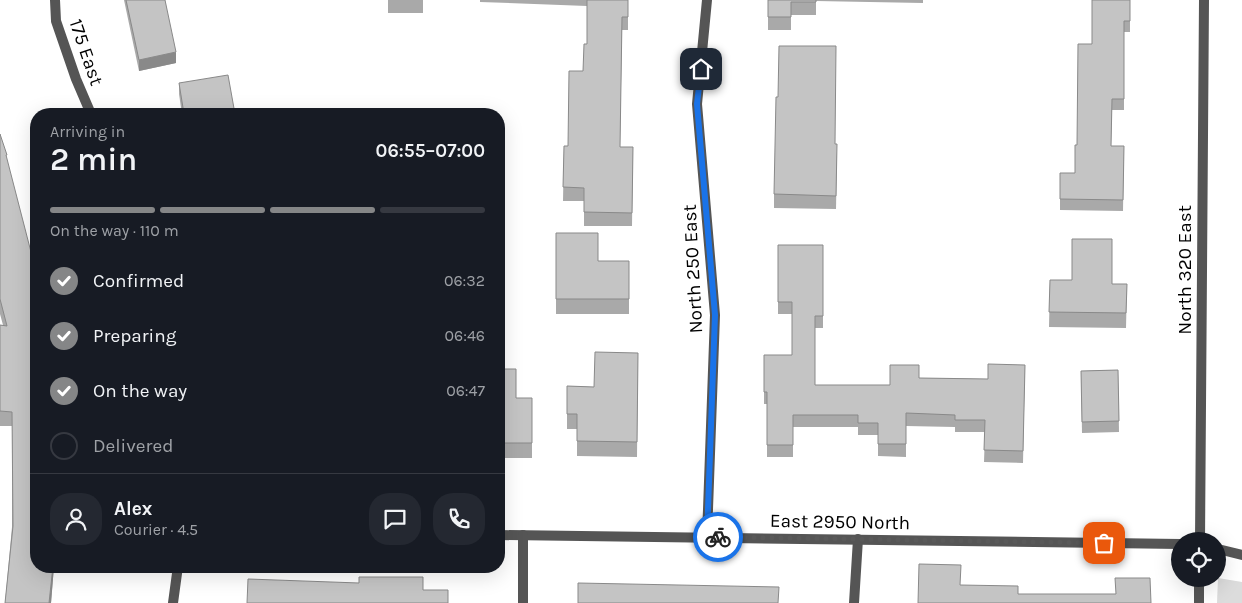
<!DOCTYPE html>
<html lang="en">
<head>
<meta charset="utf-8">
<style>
	:root { --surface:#171b24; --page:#242831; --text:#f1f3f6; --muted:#9ea1a6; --line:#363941; --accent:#858687 }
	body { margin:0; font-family:Karla,sans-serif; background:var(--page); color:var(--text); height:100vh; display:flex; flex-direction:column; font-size:19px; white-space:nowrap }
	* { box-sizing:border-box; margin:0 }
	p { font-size:16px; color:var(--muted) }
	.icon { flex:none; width:28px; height:28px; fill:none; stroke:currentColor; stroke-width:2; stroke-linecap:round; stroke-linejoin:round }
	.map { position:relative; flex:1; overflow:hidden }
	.panel { position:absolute; left:30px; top:108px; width:475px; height:465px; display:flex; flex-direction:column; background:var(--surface); border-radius:20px; box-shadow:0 5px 20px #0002 }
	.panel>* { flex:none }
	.buttons { position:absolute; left:1171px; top:532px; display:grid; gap:10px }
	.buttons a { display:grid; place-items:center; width:55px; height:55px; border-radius:50%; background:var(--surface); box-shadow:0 5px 20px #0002; font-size:25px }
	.pin { position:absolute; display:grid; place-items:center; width:42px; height:42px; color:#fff; margin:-21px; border-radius:10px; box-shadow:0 2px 8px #0006 }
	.courier { position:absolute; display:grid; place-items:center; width:50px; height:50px; margin:-25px; border:4px solid #1a73e8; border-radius:50%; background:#fff; color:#222; box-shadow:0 1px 6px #0007 }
	.headline em { font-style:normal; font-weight:600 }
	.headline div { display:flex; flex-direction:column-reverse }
	.headline { display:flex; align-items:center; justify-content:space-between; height:85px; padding:0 20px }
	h1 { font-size:32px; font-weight:600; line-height:38px }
	.bar { display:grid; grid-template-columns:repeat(4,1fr); gap:8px 5px; align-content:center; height:60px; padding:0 20px }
	.bar i { height:6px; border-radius:4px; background:var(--line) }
	.bar .current { background:var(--accent) }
	.bar p { grid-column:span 4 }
	.line { display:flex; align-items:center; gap:12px; padding:0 20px; border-top:1px solid var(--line) }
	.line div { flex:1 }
	.round { display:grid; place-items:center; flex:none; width:52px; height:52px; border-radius:20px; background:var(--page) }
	ol { padding:0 20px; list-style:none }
	li { display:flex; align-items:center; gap:15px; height:55px }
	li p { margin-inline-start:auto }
	li .icon { padding:5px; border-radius:50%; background:var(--accent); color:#fff; stroke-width:4 }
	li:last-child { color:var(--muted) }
	li i { width:28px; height:28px; border:2px solid var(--line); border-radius:50% }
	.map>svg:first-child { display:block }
</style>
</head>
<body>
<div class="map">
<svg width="1242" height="603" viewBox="0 0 1242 603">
	<rect width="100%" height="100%" fill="#fff"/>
	<polygon fill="#dcdcdc" points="1218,578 1242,582 1242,603 1217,603"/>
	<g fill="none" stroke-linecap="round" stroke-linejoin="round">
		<g stroke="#555" stroke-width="10">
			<polyline points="854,603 858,539"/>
			<polyline points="1199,603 1199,579"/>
		</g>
		<g stroke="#555" stroke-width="10">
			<polyline points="55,0 56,21 76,79 91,114"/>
			<polyline points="707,0 697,104 715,315 707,537"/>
			<polyline points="499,535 1180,544"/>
			<polyline points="1200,541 1204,0"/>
			<polyline points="1218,549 1242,555"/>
			<polyline points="173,603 178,566"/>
			<polyline points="523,603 523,535"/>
		</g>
	</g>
	<g fill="#a9a9a9">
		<polygon points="124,0 165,0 176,63 139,71"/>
		<rect x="388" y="0" width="35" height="13"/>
		<polygon points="480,0 628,0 628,30 622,30 620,147 633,147 632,226 584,226 584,201 563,201 564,146 568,146 583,71 587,44 587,6 480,2"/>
		<polygon points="768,0 923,0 923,3 816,1 816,15 791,15 791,30 768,30"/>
		<polygon points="1130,0 1130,32 1124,32 1124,110 1112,110 1111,146 1124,146 1123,211 1060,210 1060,173 1075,173 1092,44"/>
		<polygon points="179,83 235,114 182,114 179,94"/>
		<polygon points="0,134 7,161 36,566 54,566 51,603 5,603 12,527 12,426 0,426 0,325 3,325 0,314"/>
		<polygon points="835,144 837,157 836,209 774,208 774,194"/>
		<polygon points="556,233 598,261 629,261 629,314 556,314"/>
		<polygon points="778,245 823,245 823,328 815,328 815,385 890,385 919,378 988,379 1025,365 1023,463 984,462 985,432 955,432 955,427 906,426 906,457 878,456 878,435 858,435 858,427 793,427 793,457 767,457 767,404 764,404 764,355 792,355 792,314 778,314"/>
		<polygon points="1050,280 1112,284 1127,284 1126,328 1049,327"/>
		<polygon points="638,353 637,457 577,456 577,429 567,429 567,386 594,387"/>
		<polygon points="499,369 516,398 532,398 532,458 499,458"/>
		<polygon points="1118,370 1119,432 1082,433 1081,371"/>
	</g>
	<g fill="#898989">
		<polygon points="176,52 176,63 139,71 139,60"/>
		<polygon points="53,566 54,566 51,603 49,603"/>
	</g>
	<g fill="#c4c4c4" stroke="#898989">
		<polygon points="126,0 165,0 176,52 139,60"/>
		<polygon points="587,0 628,0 628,17 622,17 620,147 633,147 632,213 584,212 584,188 563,187 564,146 568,146 569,71 583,71 584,44 587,44"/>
		<polygon points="768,0 816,0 816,2 791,2 791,17 768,17"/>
		<polygon points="1092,0 1130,0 1130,21 1124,21 1124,99 1112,99 1111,146 1124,146 1123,200 1060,199 1060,173 1075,173 1075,145 1077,145 1078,44 1092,44"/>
		<polygon points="779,46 836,46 835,144 837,144 836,196 774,194 776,97 778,97"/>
		<polygon points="228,75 235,114 184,114 179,83"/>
		<polygon points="0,134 7,155 6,155 31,252 36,251 36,566 53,566 49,603 5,603 13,526 12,412 0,411 0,325 7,326 0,299"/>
		<polygon points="556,233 598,233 598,261 629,261 629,299 556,299"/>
		<polygon points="1072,239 1112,239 1112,284 1127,284 1126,313 1049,312 1050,280 1072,280"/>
		<polygon points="778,245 823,245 823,316 815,316 815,385 890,385 890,365 919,365 919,378 988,379 988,364 1025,365 1023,451 984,450 985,420 955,420 955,415 906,413 906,444 878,444 878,423 858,423 858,415 793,415 793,445 767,445 767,392 764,392 764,355 792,355 792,302 778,302"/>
		<polygon points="595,352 638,353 637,442 577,441 577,414 567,414 567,386 594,387"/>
		<polygon points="499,369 516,369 516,398 532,398 532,443 499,443"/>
		<polygon points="1118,370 1119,421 1082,422 1081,371"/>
		<polygon points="919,564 961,565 960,585 1018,586 1018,594 1116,594 1115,578 1150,578 1151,603 918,603"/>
		<polygon points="359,577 423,577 423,590 448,590 448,603 247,603 248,579 359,583"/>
		<polygon points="578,583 779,587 778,603 578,603"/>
	</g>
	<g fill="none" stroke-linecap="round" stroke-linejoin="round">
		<polyline stroke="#595959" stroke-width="5" stroke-dasharray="0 9" points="718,537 1104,543"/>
		<polyline stroke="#1a73e8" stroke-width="6" points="701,69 697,104 715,315 707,537 718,537"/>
	</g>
	<g text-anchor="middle" stroke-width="5" stroke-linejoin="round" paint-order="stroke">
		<g font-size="19" fill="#000" stroke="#fff">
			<text transform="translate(87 52) rotate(71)" y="7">175 East</text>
			<text transform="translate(692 269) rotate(-93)" y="7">North 250 East</text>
			<text transform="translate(1184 270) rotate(-90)" y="7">North 320 East</text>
			<text transform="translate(840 521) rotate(1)" y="7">East 2950 North</text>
		</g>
	</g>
</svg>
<div class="buttons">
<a><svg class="icon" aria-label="locate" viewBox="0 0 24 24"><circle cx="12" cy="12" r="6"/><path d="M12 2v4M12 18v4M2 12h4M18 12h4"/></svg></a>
</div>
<div class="pin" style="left:1104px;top:543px;background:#ea580c"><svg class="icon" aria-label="bag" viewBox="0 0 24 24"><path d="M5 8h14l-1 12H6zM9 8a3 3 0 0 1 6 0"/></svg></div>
<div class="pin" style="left:701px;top:69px;background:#1f2937"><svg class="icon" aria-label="home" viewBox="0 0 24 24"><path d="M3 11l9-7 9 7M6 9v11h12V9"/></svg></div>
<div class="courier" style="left:718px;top:537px"><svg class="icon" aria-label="bike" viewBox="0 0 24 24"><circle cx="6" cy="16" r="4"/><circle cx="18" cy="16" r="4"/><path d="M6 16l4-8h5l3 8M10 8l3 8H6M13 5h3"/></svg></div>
<section class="panel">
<div class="headline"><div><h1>2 min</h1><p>Arriving in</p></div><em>06:55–07:00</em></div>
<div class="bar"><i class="current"></i><i class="current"></i><i class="current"></i><i></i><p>On the way · 110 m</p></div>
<ol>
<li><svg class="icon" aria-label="check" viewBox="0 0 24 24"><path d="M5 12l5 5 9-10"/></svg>Confirmed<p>06:32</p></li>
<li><svg class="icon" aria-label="check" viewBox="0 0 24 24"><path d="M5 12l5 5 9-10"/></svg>Preparing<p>06:46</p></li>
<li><svg class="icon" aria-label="check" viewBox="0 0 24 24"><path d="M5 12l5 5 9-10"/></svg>On the way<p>06:47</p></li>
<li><i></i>Delivered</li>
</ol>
<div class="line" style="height:90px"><a class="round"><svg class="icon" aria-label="person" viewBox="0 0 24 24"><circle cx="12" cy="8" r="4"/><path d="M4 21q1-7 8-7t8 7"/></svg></a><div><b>Alex</b><p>Courier · 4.5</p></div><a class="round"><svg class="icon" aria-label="chat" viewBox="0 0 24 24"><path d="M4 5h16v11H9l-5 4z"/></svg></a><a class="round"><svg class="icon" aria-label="phone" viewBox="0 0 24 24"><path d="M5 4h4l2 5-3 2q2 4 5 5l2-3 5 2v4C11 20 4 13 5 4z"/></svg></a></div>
</section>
</div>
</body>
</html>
